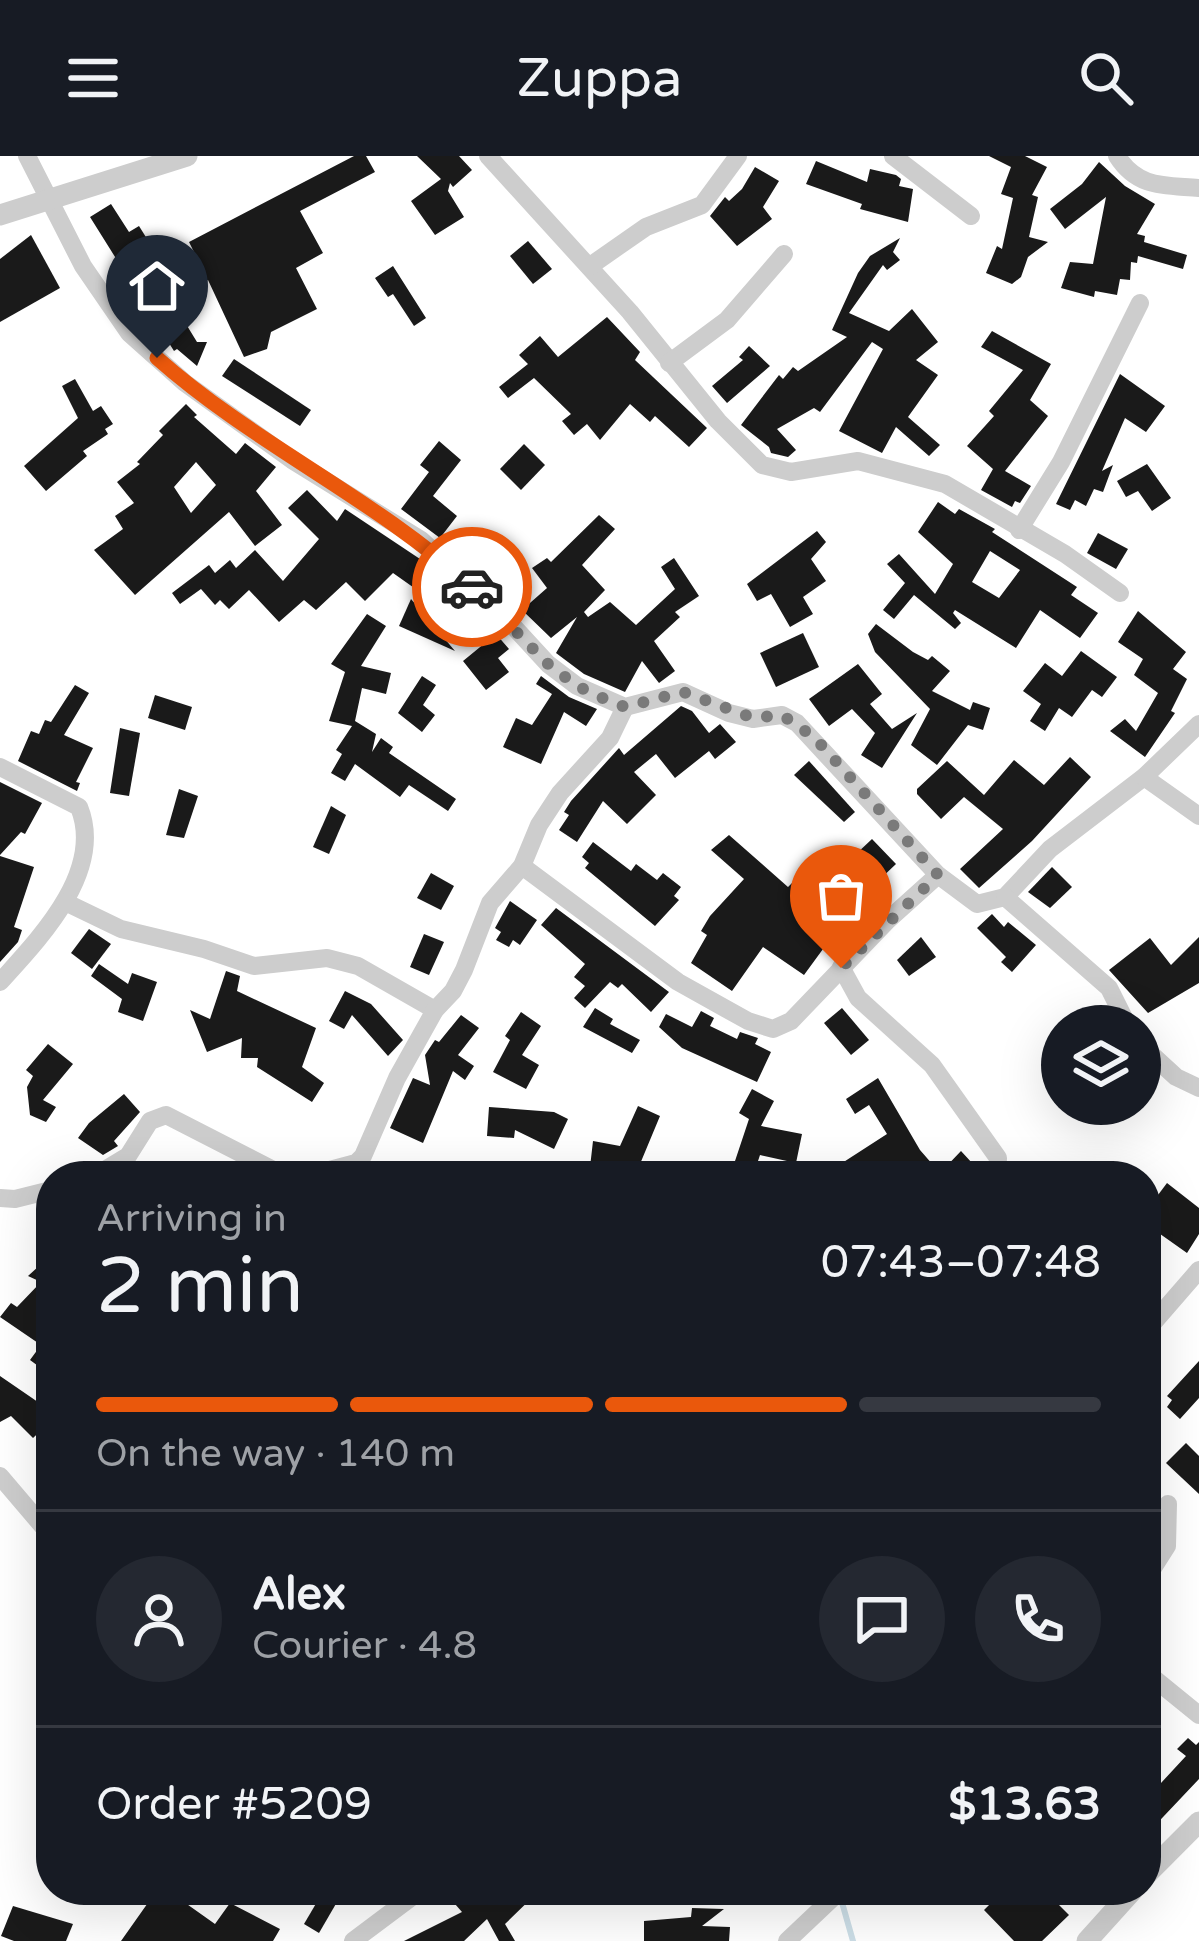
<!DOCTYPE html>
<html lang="en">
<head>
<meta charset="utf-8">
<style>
	:root { --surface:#171b24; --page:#242831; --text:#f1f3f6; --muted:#9ea1a6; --line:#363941; --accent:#ea580c }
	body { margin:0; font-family:"Varela Round",sans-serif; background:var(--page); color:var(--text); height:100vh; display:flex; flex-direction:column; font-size:45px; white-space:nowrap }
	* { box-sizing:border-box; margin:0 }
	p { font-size:39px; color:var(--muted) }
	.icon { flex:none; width:66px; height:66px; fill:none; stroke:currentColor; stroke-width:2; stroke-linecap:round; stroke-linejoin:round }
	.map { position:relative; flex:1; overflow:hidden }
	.details { position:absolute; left:36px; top:1005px; width:1125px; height:744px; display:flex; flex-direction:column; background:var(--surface); border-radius:48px; box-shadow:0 12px 48px #0002 }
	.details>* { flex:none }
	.controls { position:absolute; left:1041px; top:849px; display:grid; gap:24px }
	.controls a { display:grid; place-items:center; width:120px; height:120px; border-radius:50%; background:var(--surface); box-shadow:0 12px 48px #0002; font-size:60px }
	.pin { position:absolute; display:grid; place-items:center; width:102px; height:102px; color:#fff; margin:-123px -51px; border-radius:50% 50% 50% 0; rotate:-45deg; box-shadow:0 0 12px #0007 }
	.pin .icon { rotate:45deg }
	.courier { position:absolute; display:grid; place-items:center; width:120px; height:120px; margin:-60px; border:9px solid #ea580c; border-radius:50%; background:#fff; color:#222; box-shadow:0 3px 15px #0007 }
	.overview em { font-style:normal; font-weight:600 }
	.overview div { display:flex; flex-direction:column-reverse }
	.overview { display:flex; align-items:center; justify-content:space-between; height:204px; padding:0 60px }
	h1 { font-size:78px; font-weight:600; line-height:90px }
	.bar { display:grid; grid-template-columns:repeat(4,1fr); gap:18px 12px; align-content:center; height:144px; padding:0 60px }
	.bar i { height:15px; border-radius:9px; background:var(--line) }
	.bar .on { background:var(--accent) }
	.bar p { grid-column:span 4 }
	.line { display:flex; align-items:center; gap:30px; padding:0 60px; border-top:3px solid var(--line) }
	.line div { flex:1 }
	.round { display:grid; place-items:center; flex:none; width:126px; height:126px; border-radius:63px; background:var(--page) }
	header { display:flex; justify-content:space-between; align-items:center; height:156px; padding:0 60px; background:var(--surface); font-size:54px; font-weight:600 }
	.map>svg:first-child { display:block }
</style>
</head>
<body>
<header><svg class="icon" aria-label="menu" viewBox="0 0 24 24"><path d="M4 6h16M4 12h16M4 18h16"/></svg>Zuppa<svg class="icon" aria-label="search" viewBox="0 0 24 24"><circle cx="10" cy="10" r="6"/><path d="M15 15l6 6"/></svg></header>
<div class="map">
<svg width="1199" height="1785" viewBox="0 0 1199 1785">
	<rect width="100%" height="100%" fill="#fff"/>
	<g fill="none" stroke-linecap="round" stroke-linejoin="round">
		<polyline stroke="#ccdee7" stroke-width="6" points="841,1743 853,1785"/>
	</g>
	<g fill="#1a1a1a" fill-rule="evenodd">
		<polygon points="354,0 366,0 375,16 300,55 323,97 296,112 317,153 271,176 267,193 244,201 208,124 170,142 197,186 207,186 197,210 177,193 174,195 90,61 111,48 129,76 139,70 149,86 139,92 157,121 197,102 189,86"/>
		<polygon points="417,0 459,0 472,14 453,31 450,27 448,35 464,61 435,79 411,45 441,23"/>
		<polygon points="989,0 1025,0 1047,11 1032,39 1038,41 1029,81 1048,86 1028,101 1021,121 1012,128 986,117 997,90 1002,93 1013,42 1001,38 1011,11"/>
		<polygon points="816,5 867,26 870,13 896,19 901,23 899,30 913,33 908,66 860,53 862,48 806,28"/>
		<polygon points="1099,6 1125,30 1155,48 1137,78 1145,80 1144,86 1187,99 1183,113 1138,100 1137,107 1131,106 1130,124 1120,123 1117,139 1095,135 1094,141 1061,132 1070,106 1093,108 1106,41 1065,73 1050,53 1082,28"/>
		<polygon points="755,11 779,25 763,51 772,63 737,90 710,60 725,41 729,45 742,33"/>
		<polygon points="31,79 60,132 0,166 0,103"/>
		<polygon points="900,82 893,96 900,104 887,114 883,109 849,157 889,175 912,153 938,186 916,204 938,219 908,261 940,289 929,300 896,271 882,297 839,275 883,193 872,186 820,256 814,252 777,273 796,294 788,301 771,297 769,291 741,269 779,219 783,223 793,211 798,215 847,181 832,174 858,117 870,100"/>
		<polygon points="528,85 552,113 533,128 510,100"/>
		<polygon points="393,110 426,162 414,170 393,138 388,141 375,122"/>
		<polygon points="607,161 640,196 635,204 707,272 689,291 655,260 650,266 630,248 600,284 587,268 574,279 562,265 571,258 534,222 508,242 499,231 528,208 519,199 540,180 558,201"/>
		<polygon points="992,175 1051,208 1030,244 1048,260 1005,315 1031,330 1020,347 1015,345 1012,351 981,334 993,313 967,290 994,260 989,255 1023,214 981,191"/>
		<polygon points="749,190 770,210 727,247 712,230 743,204 739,201"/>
		<polygon points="234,203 311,254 300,270 222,220"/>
		<polygon points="1120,218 1165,250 1146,276 1125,262 1102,315 1113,309 1103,336 1094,333 1086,350 1075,344 1070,354 1056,348"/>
		<polygon points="75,223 93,255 101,250 113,268 105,273 108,278 83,295 87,300 46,335 24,310 78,262 62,230"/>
		<path d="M186 248 197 259 194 261 236 298 245 287 276 311 256 335 282 369 255 390 229 356 135 439 94 394 123 373 115 360 134 347 117 326 140 308 137 306 163 279 159 275ZM196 306 216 329 191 357 174 331Z"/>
		<polygon points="439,285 461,304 433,340 457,360 440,382 401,353 429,316 420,309"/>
		<polygon points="524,288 545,309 521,334 500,313"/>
		<polygon points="1147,308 1171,342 1152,355 1138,335 1126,341 1117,325"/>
		<polygon points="307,334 337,365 345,353 423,405 421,407 472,449 461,465 393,417 365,445 346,426 316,454 304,444 279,466 249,434 229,453 220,444 215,449 201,433 180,448 172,437 209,409 215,417 230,404 236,412 255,394 283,425 319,383 288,352"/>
		<path d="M938 346 955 358 959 353 995 373 992 376 1077 431 1071 439 1098 457 1080 482 1040 454 1016 492 955 454 953 457 961 467 955 473 914 439 894 463 883 454 905 427 887 408 899 398 935 438 953 408 918 376ZM990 395 1020 414 999 442 972 426Z"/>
		<polygon points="599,359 615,373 582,409 605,434 584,456 588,461 610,446 636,469 675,433 661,411 674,402 699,440 675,456 680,461 654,485 675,515 659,527 642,505 625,536 584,518 556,497 577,461 551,482 522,454 547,432 532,412 547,402 551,406"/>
		<polygon points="817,375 826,386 811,403 826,425 803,441 813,458 790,471 771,438 757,445 747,428"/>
		<polygon points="1098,377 1128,393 1116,413 1087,397"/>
		<polygon points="478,387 530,438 524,445 467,399"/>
		<polygon points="411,443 455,495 399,470"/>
		<polygon points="1138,455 1186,496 1173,513 1187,523 1171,555 1175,557 1145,601 1110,575 1125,563 1136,575 1158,537 1134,519 1143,503 1118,486"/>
		<polygon points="367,458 386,470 361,510 391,517 386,538 362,532 355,565 376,578 372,596 381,582 393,591 389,597 456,643 448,655 409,629 400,641 355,608 345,625 331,617 342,598 336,594 352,570 329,565 345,516 331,508"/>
		<polygon points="876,468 913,496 928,504 932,500 950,515 932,535 970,554 973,546 990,552 983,574 968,569 937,609 911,589 930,553 875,496 868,478"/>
		<polygon points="803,477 819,511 776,531 760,497"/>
		<polygon points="496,478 509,493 498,502 509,516 486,534 463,505"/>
		<polygon points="1081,495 1117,521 1102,541 1092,534 1072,561 1059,552 1045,575 1030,565 1041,548 1023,535 1045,507 1062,520"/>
		<polygon points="858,508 882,538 870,548 892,573 917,557 882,612 861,599 875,577 852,553 829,570 809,543"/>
		<polygon points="422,520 436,529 423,549 435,559 422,576 398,557"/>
		<polygon points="541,520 569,541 597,553 586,570 564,556 541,608 503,591 516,562 532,569 552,538 536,528"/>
		<polygon points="75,529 89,537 64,579 93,592 76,626 80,627 77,635 18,605 31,575 39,578 45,564 51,566"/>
		<polygon points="155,539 192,551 185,574 148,562"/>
		<polygon points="681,550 692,555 709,577 720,568 736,586 715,603 709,595 675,622 656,598 634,616 656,639 627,668 603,645 577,686 559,674 569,659 564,656 571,645 619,592 624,599"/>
		<polygon points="120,572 140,577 129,640 110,637"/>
		<polygon points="1070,601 1091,621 1032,685 979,732 960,713 1003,673 964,641 941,663 917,638 917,633 947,605 984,639 1014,604 1044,629"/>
		<polygon points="809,605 855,656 844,666 794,619"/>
		<polygon points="0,626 42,647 25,678 21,676 0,699"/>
		<polygon points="179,633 198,640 184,682 166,679"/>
		<polygon points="331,650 346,659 329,698 313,691"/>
		<polygon points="729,679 788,731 801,718 807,724 826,705 837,716 872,683 896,708 877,726 869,719 842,749 855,761 827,796 823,793 804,819 763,791 732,835 691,807 707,779 701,775 710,760 744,723 711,694"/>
		<polygon points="593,686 631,715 636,708 657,724 663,717 681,731 674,740 679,744 655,770 585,712 589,707 582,701"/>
		<polygon points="0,700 34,711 14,771 22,774 18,786 0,806"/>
		<polygon points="1052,711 1072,731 1050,752 1028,736"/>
		<polygon points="431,717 454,730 441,754 417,742"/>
		<polygon points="510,745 537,764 520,789 513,784 509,791 496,784 501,776 495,772"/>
		<polygon points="556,752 669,836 651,856 622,828 618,832 610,826 585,852 574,842 585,830 574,821 585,808 541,769"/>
		<polygon points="992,758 1004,771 1008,766 1036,789 1012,816 1001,806 1006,801 977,772"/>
		<polygon points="89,773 111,788 92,813 71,797"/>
		<polygon points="424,778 444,786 429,819 410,811"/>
		<polygon points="921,781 936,801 909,820 897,804"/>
		<polygon points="1199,781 1199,827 1148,857 1109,814 1150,782 1171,809"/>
		<polygon points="99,808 128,828 132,817 157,826 143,865 118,856 122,843 91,820"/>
		<polygon points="226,815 240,820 237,835 316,872 302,911 324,927 312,946 257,911 258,902 241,902 242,882 207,896 190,854 210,863"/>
		<polygon points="345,835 371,848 403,884 388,900 352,859 344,873 329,865"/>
		<polygon points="595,852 613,863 610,868 640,884 632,897 583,871"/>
		<polygon points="842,852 869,884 851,899 824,867"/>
		<polygon points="701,855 714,862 710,870 737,883 740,876 758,882 755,888 771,896 757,926 682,892 659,871 666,858 692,871"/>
		<polygon points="521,856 541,870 522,899 539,909 526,933 493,916 510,884 505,880"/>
		<polygon points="461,859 479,872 458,899 474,910 465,924 453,915 423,987 390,972 413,922 430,929 425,899 435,884 439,886"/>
		<polygon points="48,888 73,908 43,944 56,951 46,966 30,959 27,931 33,920 26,914"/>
		<polygon points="878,922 920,994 940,1017 961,995 984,1020 916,1020 908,1012 895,1020 822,1020 887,978 869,949 855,958 846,943"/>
		<polygon points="752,933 774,945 761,970 802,978 796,1007 760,999 756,1011 735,1005 749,963 739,957"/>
		<polygon points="124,938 140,956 114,985 118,990 103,999 78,982 89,967"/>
		<polygon points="638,950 660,960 635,1020 589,1020 593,985 620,990"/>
		<polygon points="489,951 554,956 568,963 554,993 515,974 514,982 487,980"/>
		<polygon points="1167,1027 1199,1052 1199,1078 1187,1097 1146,1068 1146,1036 1155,1043"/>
		<polygon points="51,1099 51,1207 45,1215 30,1204 41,1189 0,1161 11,1147 17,1151 41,1126 28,1120"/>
		<polygon points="1199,1205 1199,1242 1180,1263 1167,1251 1172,1244 1167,1240"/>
		<polygon points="0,1220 51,1255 51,1265 33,1282 11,1260 0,1266"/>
		<polygon points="1186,1287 1199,1300 1199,1338 1166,1307"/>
		<polygon points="1188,1582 1196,1589 1199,1586 1199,1623 1146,1679 1146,1612 1161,1627 1186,1600 1177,1593"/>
		<polygon points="157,1734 167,1734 215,1768 230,1747 280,1773 273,1785 121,1785"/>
		<polygon points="324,1734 344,1734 319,1777 304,1768"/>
		<polygon points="469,1734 540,1734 505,1768 515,1785 499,1785 487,1763 464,1785 404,1785 462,1756 455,1748"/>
		<polygon points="1013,1734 1044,1734 1069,1759 1042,1785 1014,1785 984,1754 999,1739 1003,1743"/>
		<polygon points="13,1750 73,1768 66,1785 14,1785 1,1780"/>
		<polygon points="692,1752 724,1753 702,1770 730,1771 729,1785 644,1785 644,1765 691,1761"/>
	</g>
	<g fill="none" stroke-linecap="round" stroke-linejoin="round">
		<g stroke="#cdcdcd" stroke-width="18">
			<polyline points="27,0 83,110 129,177 185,227 292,304 421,384 502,458 548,508 577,530 625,551 683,536 729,557 753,563 782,559 797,567 938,719 977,748 1005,741 1050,693 1144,621 1199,568"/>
			<polyline points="488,0 630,156 718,265 762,309 791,316 858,305 945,328 1065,398 1120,437"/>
			<polyline points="893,0 971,60"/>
			<path d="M1117 0C1138 33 1165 29 1199 32"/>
			<polyline points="590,110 646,71 702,49 738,0"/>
			<polyline points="669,207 727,164 784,98"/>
			<polyline points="1019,374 1061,306 1140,147"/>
			<path d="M0 611 79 651C105 715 40 782 0 826"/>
			<polyline points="1144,621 1199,660"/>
			<polyline points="522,710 678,826 748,865 773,873 791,865 888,764 938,719"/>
			<polyline points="1005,741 1109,832 1128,870"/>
			<polyline points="65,746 121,773 204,793 254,810 327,802 358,810 435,854"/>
			<polyline points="841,811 858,842 932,909 998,1002 997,1020"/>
			<polyline points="1140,888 1176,921 1199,932"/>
			<polyline points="95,1020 128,1000 150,965 166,959 285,1020"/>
			<polyline points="307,1020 356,1007 363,1000 397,922 435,854 453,835 464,814 490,747 522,710 539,669 560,637 610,582 625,551"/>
			<polyline points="0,1042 15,1043 51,1034"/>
			<polyline points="1146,1175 1199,1114"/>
			<polyline points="0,1320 51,1380"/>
			<polyline points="1146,1423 1167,1390 1168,1348"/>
			<polyline points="1146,1516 1199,1559"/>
			<polyline points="353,1785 421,1734"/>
			<polyline points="787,1785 841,1734"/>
		</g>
		<g stroke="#cdcdcd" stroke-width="21">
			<polyline points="0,59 187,0"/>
			<polyline points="1146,1719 1199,1666"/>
			<polyline points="1087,1785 1133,1734"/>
		</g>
	</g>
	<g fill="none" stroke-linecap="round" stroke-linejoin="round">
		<polyline stroke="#7a7a7a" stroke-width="12" stroke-dasharray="0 21.6" points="472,431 548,508 577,530 607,544 625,551 683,536 753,562 782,559 814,581 938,719 841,812"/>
		<path stroke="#ea580c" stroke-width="15" d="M157 202C255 289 375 342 472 431"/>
	</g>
</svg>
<div class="controls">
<a><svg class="icon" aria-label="layers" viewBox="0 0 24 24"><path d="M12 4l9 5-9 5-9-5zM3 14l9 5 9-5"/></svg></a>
</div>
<div class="pin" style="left:841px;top:812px;background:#ea580c"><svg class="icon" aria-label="bag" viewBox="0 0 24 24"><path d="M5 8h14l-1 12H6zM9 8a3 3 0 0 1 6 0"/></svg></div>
<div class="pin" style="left:157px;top:202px;background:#1f2937"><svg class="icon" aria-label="home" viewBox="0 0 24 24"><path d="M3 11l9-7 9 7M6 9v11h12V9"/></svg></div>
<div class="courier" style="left:472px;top:431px"><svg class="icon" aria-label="car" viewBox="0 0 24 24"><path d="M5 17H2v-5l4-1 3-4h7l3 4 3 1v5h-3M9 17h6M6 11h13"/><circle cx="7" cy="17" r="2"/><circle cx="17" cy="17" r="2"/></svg></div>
<section class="details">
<div class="overview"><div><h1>2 min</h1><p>Arriving in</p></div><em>07:43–07:48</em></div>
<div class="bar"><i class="on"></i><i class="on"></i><i class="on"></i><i></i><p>On the way · 140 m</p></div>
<div class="line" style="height:216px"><a class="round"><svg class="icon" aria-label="person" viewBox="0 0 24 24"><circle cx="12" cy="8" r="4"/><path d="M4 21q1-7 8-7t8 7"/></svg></a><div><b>Alex</b><p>Courier · 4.8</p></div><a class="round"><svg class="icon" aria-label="chat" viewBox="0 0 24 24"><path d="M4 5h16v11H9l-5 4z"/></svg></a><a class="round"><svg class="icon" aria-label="phone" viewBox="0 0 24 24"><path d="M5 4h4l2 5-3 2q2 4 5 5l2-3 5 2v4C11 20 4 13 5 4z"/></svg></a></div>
<div class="line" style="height:156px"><div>Order #5209</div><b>$13.63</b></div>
</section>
</div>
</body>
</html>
